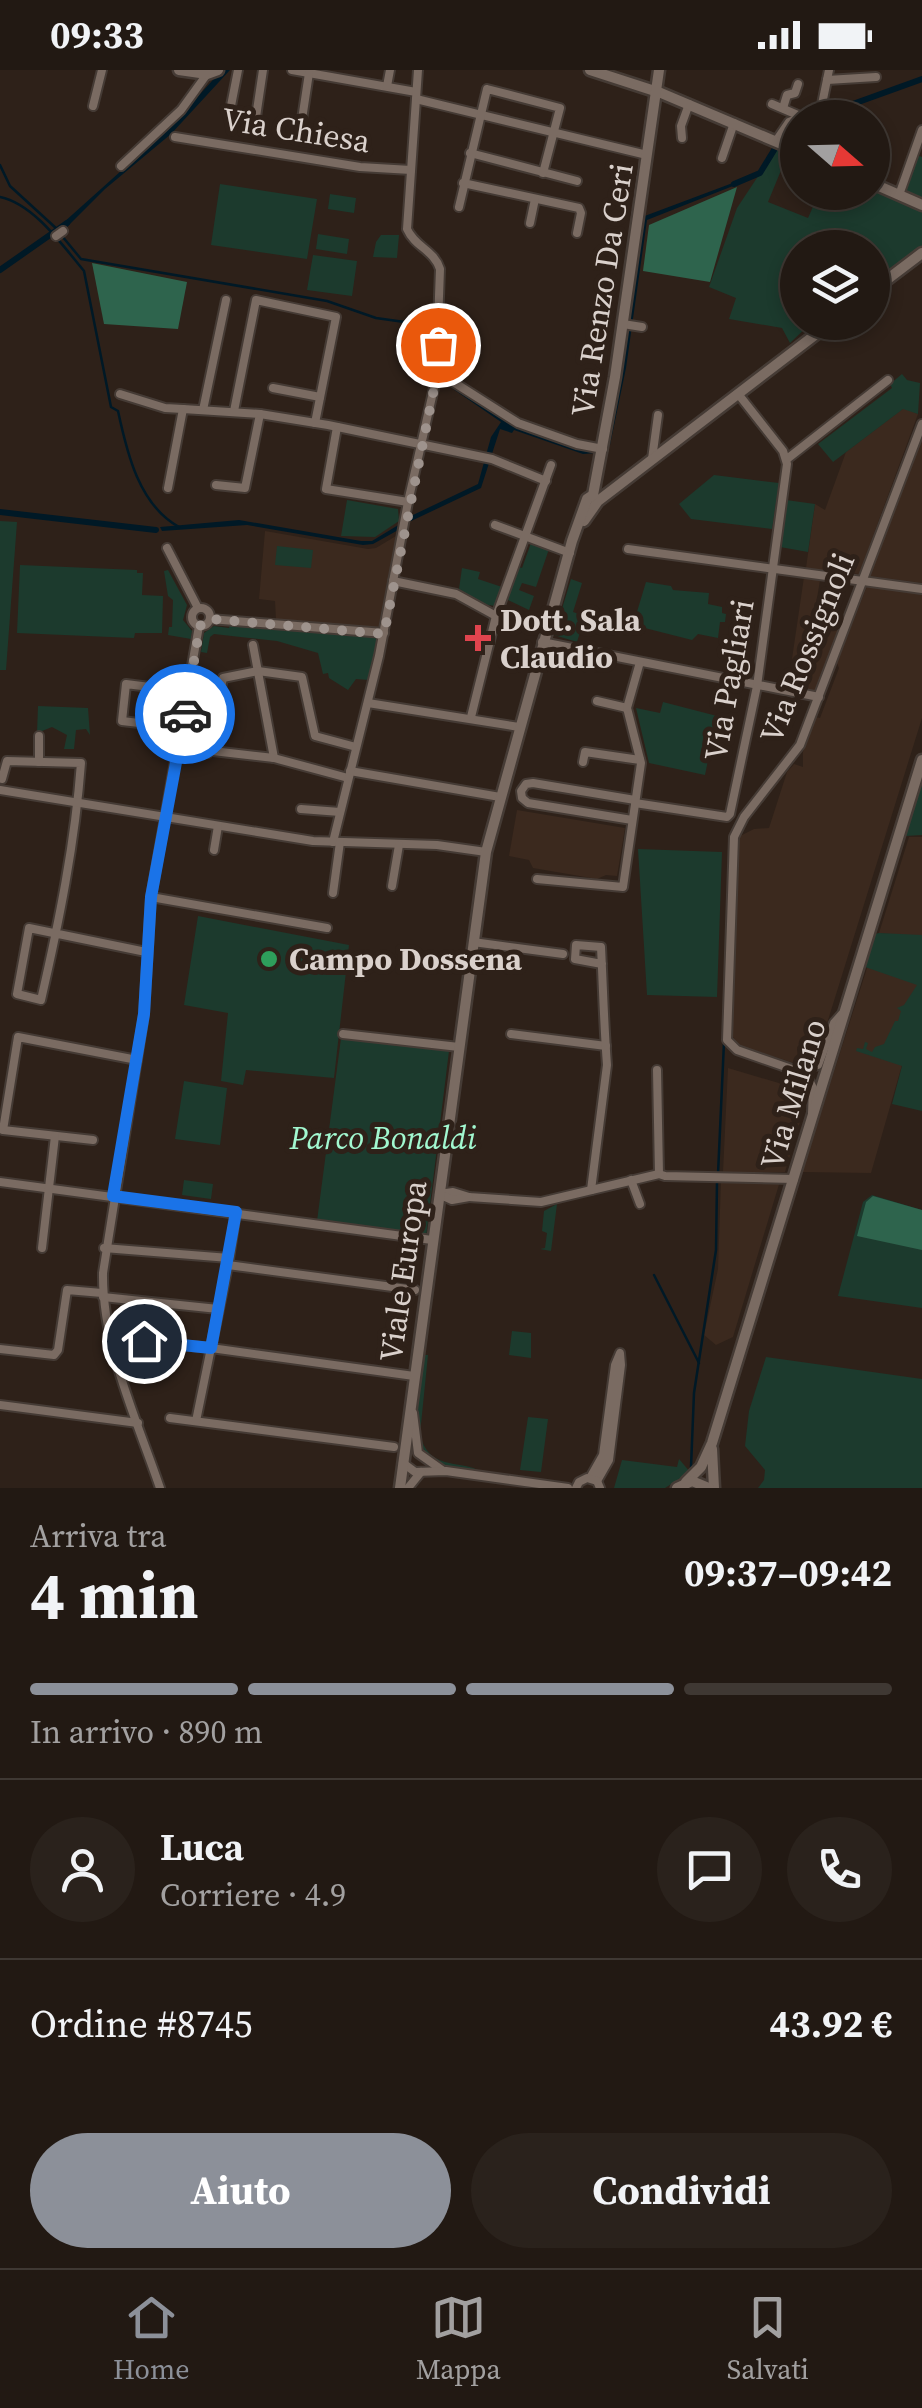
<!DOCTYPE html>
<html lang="it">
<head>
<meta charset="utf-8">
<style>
	:root { --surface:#221913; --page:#2a221c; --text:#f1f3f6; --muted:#a2a0a0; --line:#3f3833; --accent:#8c9099 }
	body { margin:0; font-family:"Source Serif 4",serif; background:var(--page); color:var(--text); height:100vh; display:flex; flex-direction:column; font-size:38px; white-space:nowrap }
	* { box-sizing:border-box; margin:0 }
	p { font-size:32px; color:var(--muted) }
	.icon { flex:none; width:55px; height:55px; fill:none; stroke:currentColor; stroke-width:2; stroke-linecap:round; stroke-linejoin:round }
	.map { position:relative; height:1418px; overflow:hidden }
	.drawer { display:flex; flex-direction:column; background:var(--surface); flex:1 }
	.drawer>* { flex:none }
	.needle { width:65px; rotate:110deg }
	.buttons { position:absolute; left:780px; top:30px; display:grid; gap:20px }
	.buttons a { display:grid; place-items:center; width:110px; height:110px; border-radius:50%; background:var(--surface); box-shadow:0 5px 15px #0003,0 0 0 2px var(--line); font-size:50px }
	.pin { position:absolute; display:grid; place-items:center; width:85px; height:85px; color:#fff; margin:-42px; border:5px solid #fff; border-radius:50%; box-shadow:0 2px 10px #0007 }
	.courier { position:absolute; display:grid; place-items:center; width:100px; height:100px; margin:-50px; border:8px solid #1a73e8; border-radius:50%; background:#fff; color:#222; box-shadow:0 2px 12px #0007 }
	.head em { font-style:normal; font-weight:700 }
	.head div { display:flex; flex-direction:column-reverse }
	.head { display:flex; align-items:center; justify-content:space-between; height:170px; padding:0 30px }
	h1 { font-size:65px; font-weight:700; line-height:75px }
	.bar { display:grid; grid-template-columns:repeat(4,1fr); gap:15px 10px; align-content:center; height:120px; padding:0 30px }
	.bar i { height:12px; border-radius:8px; background:var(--line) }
	.bar .on { background:var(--accent) }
	.bar p { grid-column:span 4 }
	.line { display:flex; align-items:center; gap:25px; padding:0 30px; border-top:2px solid var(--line) }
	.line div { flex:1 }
	.round { display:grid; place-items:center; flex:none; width:105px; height:105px; border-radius:52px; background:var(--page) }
	.cta { display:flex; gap:20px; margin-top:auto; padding:20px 30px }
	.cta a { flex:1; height:115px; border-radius:60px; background:var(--accent); color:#fff; font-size:40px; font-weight:700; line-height:115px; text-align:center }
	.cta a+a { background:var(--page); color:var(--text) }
	.status { display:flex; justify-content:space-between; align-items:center; height:70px; padding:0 50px; background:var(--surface); direction:ltr }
	.status svg { height:28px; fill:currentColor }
	.dock { display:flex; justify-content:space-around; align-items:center; height:140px; border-top:2px solid var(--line); background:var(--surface); font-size:28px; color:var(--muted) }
	.dock a { display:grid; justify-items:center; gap:5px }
	.dock .on { color:var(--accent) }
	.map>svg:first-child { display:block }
</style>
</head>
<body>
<div class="status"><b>09:33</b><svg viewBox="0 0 49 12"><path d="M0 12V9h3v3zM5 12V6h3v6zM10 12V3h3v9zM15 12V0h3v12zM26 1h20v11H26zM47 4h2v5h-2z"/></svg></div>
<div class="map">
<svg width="922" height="1418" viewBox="0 0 922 1418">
	<rect width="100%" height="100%" fill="#2e2119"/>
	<g fill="#3b291e">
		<polygon points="904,338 918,344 859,504 806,498 815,434 825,440 846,382"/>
		<polygon points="922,368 922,513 870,506 878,485"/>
		<polygon points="265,461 368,479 376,478 396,466 378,560 276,550 275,531 259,529"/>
		<polygon points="804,507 820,510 814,547 841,553 815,623 788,616"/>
		<polygon points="867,516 922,524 922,648 815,992 800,988 797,994 738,975 730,962 736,776 738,767 754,759 769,758 787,702 794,694 803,697 803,682 816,647 820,648 839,598 837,593"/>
		<polygon points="517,740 625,758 617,806 606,805 597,809 533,798 529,790 509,786"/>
		<polygon points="909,767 922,767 922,867 879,863"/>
		<polygon points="868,895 922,912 922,925 871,1103 802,1102"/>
		<polygon points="728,998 809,1022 785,1102 723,1102"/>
		<polygon points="721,1110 780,1111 733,1267 716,1275 704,1265 718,1199"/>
	</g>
	<g fill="#1c3a2d">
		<polygon points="778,76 789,81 768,132 808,148 819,123 872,122 873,117 922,138 922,177 873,214 872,178 798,178 798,252 811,253 790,273 782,258 729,249 736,228 709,217 737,138"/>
		<polygon points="917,85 922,87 922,129 905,121"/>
		<polygon points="220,114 317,129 307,189 211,175"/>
		<polygon points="330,124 356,128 354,143 328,139"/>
		<polygon points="318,164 349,169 347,184 316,179"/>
		<polygon points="381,165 399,165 397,188 373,187 376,172"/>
		<polygon points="313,185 357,191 352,226 307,220"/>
		<polygon points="902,304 907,310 920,313 918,344 903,339 833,392 818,374 892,318 890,314"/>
		<polygon points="714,405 779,413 772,459 691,449 679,434"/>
		<polygon points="347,430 398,439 399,451 375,467 341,466"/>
		<polygon points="786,430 815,434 808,482 780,477"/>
		<polygon points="0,451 17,452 6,600 0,600"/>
		<polygon points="531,473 549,479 536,517 522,513 519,520 534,526 529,540 506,529 517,496 522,498"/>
		<polygon points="277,476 313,480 311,498 275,495"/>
		<polygon points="20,495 137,500 137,503 143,503 142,525 163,526 162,563 135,563 134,568 17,563"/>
		<polygon points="462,498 480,502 478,509 502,517 495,536 482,534 459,519"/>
		<polygon points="168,500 187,535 183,550 192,561 191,569 168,565 169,557 172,557 173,530 168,526 164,501"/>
		<polygon points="571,509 582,513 573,542 585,546 577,572 554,565"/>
		<polygon points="646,512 671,516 673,520 709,523 708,534 722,537 722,543 726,544 725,552 720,552 718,568 698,564 692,570 633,555"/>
		<polygon points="230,554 375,567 377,571 369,610 356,609 348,620 329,608 328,603 323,604 318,583 277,571 214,564 210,567 207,583 201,582 204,563 214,556 229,558"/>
		<polygon points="663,632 717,646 705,705 649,693 636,638 660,643"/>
		<polygon points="38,636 88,638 90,665 86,659 76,660 74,679 64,679 67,665 52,657 37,663"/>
		<polygon points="922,711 922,765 905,766"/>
		<polygon points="638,779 722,782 717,927 647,925"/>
		<polygon points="198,846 349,875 334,1008 246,1000 243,1015 221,1011 228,943 184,935"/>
		<polygon points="879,863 922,865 922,1041 892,1034 902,996 856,981 857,978 863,979 865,972 868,973 866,979 872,982 875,977 884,974 895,951 898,951 901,941 897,938 904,935 917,915 865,897 875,864"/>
		<polygon points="341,968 449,981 426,1167 317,1151"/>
		<polygon points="184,1011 227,1018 220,1075 175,1069"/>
		<polygon points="184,1110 213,1114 211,1129 182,1125"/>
		<polygon points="872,1125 922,1140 922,1238 838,1226 863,1132"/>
		<polygon points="557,1134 551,1181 540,1179 545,1178 547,1163 542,1161 544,1141"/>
		<polygon points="512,1261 531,1263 531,1288 509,1285"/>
		<path d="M422 1285H428L420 1364C428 1400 457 1390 478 1400 456 1401 434 1396 418 1380L417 1323Z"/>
		<polygon points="766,1287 922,1309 922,1418 758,1418 764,1410 765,1400 745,1376 749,1341"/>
		<polygon points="528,1347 548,1349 541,1402 520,1400"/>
		<polygon points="679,1389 690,1402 665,1418 614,1418 622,1390 677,1397"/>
	</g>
	<g fill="#2e644d">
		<polygon points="737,117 710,212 643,201 649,155"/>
		<polygon points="92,193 187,212 178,259 104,254"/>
		<polygon points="873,1126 922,1140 922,1180 857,1166 866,1132"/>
	</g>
	<g fill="#001926">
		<polygon points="222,0 230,0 171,64 105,119 65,159 63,153 170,57"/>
		<polygon points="738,111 738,114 647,150 626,298 610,375 605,383 642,147"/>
		<polygon points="442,307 503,349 596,380 596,383 583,384 514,360 512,363 500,359 481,418 409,452 413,445 478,414 491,367 501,352 440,310"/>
		<polygon points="239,450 361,471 372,471 400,454 400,459 373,474 363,475 247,455 162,461 160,457"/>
	</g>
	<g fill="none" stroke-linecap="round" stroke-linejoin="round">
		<g stroke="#001926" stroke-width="2.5">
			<polyline points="0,95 10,116 58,160"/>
			<path d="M0 127C34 134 63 176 84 201L111 337 118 341C127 383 139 435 179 457"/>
			<polyline points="62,166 81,189 327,231 376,248 433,256"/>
			<polyline points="718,1104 724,972"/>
			<polyline points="654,1205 699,1293"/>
			<polyline points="691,1397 694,1323 716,1180 717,1112"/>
		</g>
		<g stroke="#001926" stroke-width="6">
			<polyline points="814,48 922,9"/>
			<polyline points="734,114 760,103 776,77"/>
			<polyline points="0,200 67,153"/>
			<polyline points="0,442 156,460"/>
		</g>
		<defs>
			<g id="street">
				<polyline points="292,0 416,22"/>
				<polyline points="827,10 876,7"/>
				<polyline points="387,16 390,0"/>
				<polyline points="416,29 647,85"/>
				<polyline points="772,34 800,46"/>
				<polyline points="93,36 102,0"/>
				<polyline points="783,38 787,25 795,23 798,14"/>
				<polyline points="229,46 238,0"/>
				<polyline points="256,47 263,0"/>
				<polyline points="301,56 309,3"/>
				<polyline points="175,67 360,97 411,100"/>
				<polyline points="682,68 681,56 689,34"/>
				<polyline points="776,71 789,52 821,39 829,0"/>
				<polyline points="470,83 577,111"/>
				<polyline points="722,88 734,53"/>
				<polyline points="121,96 181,40 207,4"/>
				<polyline points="463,113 579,138 581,143 577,163"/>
				<polyline points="899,125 922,60"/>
				<polyline points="459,137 487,19 560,38 543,103"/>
				<polyline points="530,153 535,129"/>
				<polyline points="56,166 63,161"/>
				<polyline points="439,253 454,257"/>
				<polyline points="623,254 642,257"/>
				<polyline points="437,296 447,308 518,353 577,374 603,379"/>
				<polyline points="273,318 320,327"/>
				<polyline points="120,324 165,338 183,339"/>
				<polyline points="203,340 226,230"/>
				<polyline points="234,341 256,230 336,247 315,353"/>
				<polyline points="337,357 326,419 408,432"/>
				<polyline points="652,389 658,345"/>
				<polyline points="787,389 888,310"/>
				<polyline points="216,415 245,418 260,344"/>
				<polyline points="168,418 183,339 260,344 328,355 492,389 546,411"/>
				<polyline points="495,455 570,483"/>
				<polyline points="167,478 198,538"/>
				<polyline points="628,479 922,519"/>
				<polyline points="393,511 456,524 496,546"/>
				<circle cx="201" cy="547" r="9"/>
				<polyline points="210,549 384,563"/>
				<polyline points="542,572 819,627"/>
				<polyline points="253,575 274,688"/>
				<polyline points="597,631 627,638"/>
				<polyline points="368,633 519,657"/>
				<polyline points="471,647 496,546 551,395"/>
				<polyline points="182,658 122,651 126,614 189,622"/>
				<polyline points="178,677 274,688 348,708"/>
				<polyline points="208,683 223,608 258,601 302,607 315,666 356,677"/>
				<polyline points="39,692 39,666"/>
				<polyline points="583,692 585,682 640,690"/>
				<polyline points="350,701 500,727"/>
				<path d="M2 709 7 691 81 693C75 773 59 852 41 930L17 924 29 858 146 882"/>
				<polyline points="0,720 313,771 437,775 486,782"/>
				<polyline points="635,733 727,747 730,744 757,616 787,394 783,381 739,325"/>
				<polyline points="301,739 340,742"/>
				<polyline points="632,750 528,733 522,728 521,721 526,714 533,713 635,730"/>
				<path d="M333 772 379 586 408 432 436 309 440 199C434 180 415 177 407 159L418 0"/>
				<polyline points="214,780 218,756"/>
				<polyline points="537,809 623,817 641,693 627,638 640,592"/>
				<polyline points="392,816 399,775"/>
				<polyline points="333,823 340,772"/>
				<polyline points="151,827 327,858"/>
				<polyline points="473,872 563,884"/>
				<polyline points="343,964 459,977"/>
				<polyline points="511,964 606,976"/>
				<polyline points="657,1000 659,1104"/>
				<polyline points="801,1000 818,995 834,953 842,944"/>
				<polyline points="812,1044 813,1018 806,1004 737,980 727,970 734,767 744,747 800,675 922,354"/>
				<polyline points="93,1070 3,1060 18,967 137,990"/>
				<polyline points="631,1110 640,1134"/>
				<polyline points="0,1112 432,1170"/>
				<path d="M591 1120 607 995C604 956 603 917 601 877L576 875 575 889 602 894"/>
				<polyline points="439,1124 453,1122 469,1127 541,1132 659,1104 665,1106 794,1109"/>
				<polyline points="439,1124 452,1130 469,1127"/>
				<polyline points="42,1178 55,1066"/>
				<polyline points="104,1178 229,1188"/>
				<polyline points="228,1195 415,1220"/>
				<polyline points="103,1227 218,1239"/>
				<polyline points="111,1268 211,1278 414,1306"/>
				<polyline points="0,1279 54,1285 58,1280 67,1220 102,1223"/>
				<polyline points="0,1335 138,1353"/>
				<polyline points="413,1343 418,1383 442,1400"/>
				<polyline points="170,1348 394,1377"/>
				<polyline points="196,1351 228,1195 236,1142"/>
				<polyline points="403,1393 415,1402 446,1401 568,1418"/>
				<polyline points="590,1408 603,1385 615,1295 620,1283 621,1295 609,1390 597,1411"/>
				<path d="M160 1418C137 1350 102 1276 103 1203L144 945 151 827 199 556"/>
				<polyline points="408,1418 421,1402"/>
				<polyline points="576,1418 579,1412 587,1408 597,1411 600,1418"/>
			</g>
			<g id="secondary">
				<polyline points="179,0 207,4 218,0"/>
				<polyline points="590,0 661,23 798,81"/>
				<polyline points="872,113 922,135"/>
				<polyline points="872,221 922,183"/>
				<polyline points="584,451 598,431 832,252"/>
				<polyline points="712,1379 714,1418"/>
				<polyline points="686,1412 701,1397 712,1373 922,690"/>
				<polyline points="400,1418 486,782 572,471 587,429 593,425 615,307 659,0"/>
				<polyline points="677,1418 692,1411 709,1418"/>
			</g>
		</defs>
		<use href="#street" stroke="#453b35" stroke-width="12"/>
		<use href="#secondary" stroke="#453b35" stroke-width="15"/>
		<use href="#street" stroke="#7a6b62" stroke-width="8"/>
		<use href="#secondary" stroke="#7a6b62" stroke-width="10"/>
	</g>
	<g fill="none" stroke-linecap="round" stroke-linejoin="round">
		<polyline stroke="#9e938d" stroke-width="10" stroke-dasharray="0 18" points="185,644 200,556 210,549 384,564 436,309 438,275"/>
		<polyline stroke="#1a73e8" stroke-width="12" points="144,1271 211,1278 236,1142 113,1126 144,944 151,827 185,644"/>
	</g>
	<path fill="#e0444e" stroke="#2e2119" stroke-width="4" d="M473 553h10v10h10v10h-10v10h-10v-10h-10v-10h10z"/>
	<circle fill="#2e9e5b" stroke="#2e2119" stroke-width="4" cx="269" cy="889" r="10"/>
	<g text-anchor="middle" stroke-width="10" stroke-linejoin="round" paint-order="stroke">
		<g font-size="32" fill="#dad1cc" stroke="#2e2119">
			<text transform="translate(296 60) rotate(9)" y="11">Via Chiesa</text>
			<text transform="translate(602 220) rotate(-81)" y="11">Via Renzo Da Ceri</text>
			<text transform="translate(807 578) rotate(-68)" y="11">Via Rossignoli</text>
			<text transform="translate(729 610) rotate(-80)" y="11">Via Pagliari</text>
			<text transform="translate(793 1024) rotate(-73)" y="11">Via Milano</text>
			<text transform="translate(403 1201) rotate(-82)" y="11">Viale Europa</text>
		</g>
		<g font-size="32" font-weight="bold" fill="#dad1cc" stroke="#2e2119" text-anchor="start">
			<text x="500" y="561">Dott. Sala<tspan x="500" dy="37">Claudio</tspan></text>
			<text x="289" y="900">Campo Dossena</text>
		</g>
		<g font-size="32" font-style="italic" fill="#a2f8d0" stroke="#2e2119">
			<text x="383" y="1079">Parco Bonaldi</text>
		</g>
	</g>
</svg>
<div class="buttons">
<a><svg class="needle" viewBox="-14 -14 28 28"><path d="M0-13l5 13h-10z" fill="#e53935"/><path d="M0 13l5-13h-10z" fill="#a2a0a0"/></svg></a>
<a><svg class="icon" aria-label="layers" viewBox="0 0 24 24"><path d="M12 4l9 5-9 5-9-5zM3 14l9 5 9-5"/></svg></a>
</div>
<div class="pin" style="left:438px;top:275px;background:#ea580c"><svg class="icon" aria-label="bag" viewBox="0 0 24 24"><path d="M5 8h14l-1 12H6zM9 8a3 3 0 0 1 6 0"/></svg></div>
<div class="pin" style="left:144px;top:1271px;background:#1f2937"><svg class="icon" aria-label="home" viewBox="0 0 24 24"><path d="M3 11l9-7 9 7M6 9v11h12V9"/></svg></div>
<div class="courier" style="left:185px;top:644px"><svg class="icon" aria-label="car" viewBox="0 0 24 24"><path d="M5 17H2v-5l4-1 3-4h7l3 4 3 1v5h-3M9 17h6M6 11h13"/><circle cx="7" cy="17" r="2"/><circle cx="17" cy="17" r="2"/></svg></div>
</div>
<section class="drawer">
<div class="head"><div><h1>4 min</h1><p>Arriva tra</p></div><em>09:37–09:42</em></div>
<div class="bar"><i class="on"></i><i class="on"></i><i class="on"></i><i></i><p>In arrivo · 890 m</p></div>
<div class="line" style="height:180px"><a class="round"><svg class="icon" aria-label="person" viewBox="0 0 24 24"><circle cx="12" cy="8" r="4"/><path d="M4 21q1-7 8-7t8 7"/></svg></a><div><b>Luca</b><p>Corriere · 4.9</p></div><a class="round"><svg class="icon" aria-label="chat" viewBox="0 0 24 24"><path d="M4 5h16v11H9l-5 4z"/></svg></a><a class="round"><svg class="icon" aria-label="phone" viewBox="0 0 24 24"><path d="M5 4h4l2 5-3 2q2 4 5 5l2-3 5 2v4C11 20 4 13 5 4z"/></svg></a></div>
<div class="line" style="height:130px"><div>Ordine #8745</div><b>43.92 €</b></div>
<div class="cta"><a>Aiuto</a><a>Condividi</a></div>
</section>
<nav class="dock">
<a class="on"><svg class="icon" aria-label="home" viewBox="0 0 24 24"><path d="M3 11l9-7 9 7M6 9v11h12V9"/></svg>Home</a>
<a><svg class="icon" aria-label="map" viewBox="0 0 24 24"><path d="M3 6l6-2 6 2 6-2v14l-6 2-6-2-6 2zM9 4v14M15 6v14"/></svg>Mappa</a>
<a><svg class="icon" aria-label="saved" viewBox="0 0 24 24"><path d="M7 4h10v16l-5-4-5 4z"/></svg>Salvati</a>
</nav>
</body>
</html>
